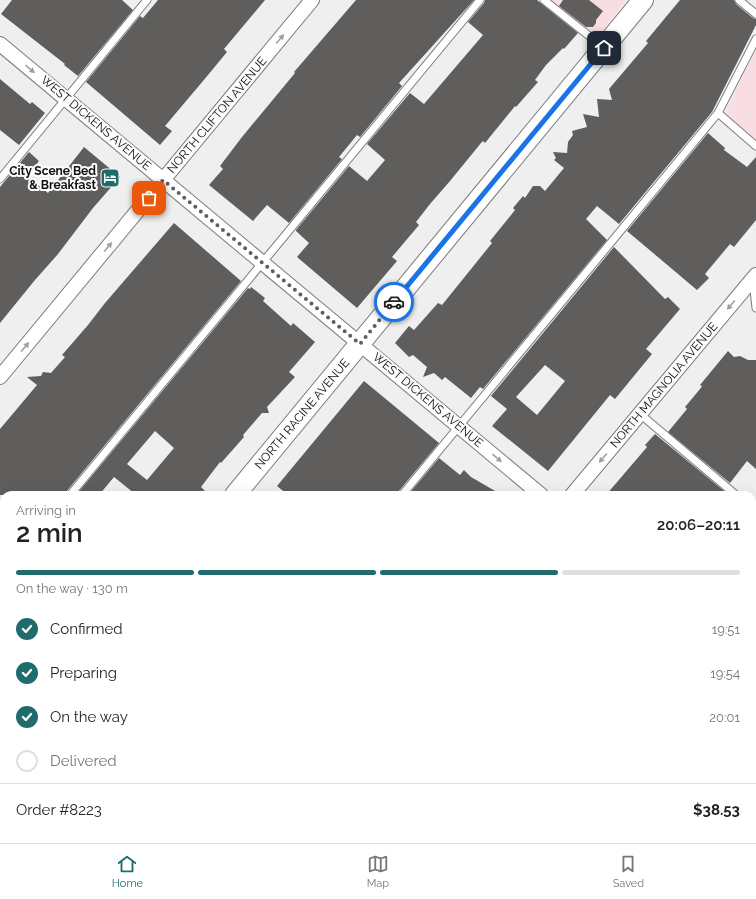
<!DOCTYPE html>
<html lang="en">
<head>
<meta charset="utf-8">
<style>
	:root { --surface:#fff; --page:#f2f2f2; --text:#222; --muted:#767676; --line:#e0e0e0; --accent:#206c6c }
	body { margin:0; font-family:Raleway,sans-serif; background:var(--page); color:var(--text); height:100vh; display:flex; flex-direction:column; font-size:15px; white-space:nowrap }
	* { box-sizing:border-box; margin:0 }
	p { font-size:13px; color:var(--muted) }
	.icon { flex:none; width:22px; height:22px; fill:none; stroke:currentColor; stroke-width:2; stroke-linecap:round; stroke-linejoin:round }
	.map { position:relative; flex:1; overflow:hidden }
	.sheet { position:absolute; left:0px; top:491px; width:756px; height:352px; display:flex; flex-direction:column; background:var(--surface); border-radius:12px 12px 0 0; box-shadow:0 4px 16px #0002 }
	.sheet>* { flex:none }
	.pin { position:absolute; display:grid; place-items:center; width:34px; height:34px; color:#fff; margin:-17px; border-radius:8px; box-shadow:0 2px 6px #0006 }
	.courier { position:absolute; display:grid; place-items:center; width:40px; height:40px; margin:-20px; border:3px solid #1a73e8; border-radius:50%; background:#fff; color:#222; box-shadow:0 1px 5px #0007 }
	.headline em { font-style:normal; font-weight:600 }
	.headline div { display:flex; flex-direction:column-reverse }
	.headline { display:flex; align-items:center; justify-content:space-between; height:68px; padding:0 16px }
	h1 { font-size:26px; font-weight:600; line-height:30px }
	.bar { display:grid; grid-template-columns:repeat(4,1fr); gap:6px 4px; align-content:center; height:48px; padding:0 16px }
	.bar i { height:5px; border-radius:3px; background:var(--line) }
	.bar .selected { background:var(--accent) }
	.bar p { grid-column:span 4 }
	.line { display:flex; align-items:center; gap:10px; padding:0 16px; border-top:1px solid var(--line) }
	.line div { flex:1 }
	ol { padding:0 16px; list-style:none }
	li { display:flex; align-items:center; gap:12px; height:44px }
	li p { margin-inline-start:auto }
	li .icon { padding:4px; border-radius:50%; background:var(--accent); color:#fff; stroke-width:4 }
	li:last-child { color:var(--muted) }
	li i { width:22px; height:22px; border:2px solid var(--line); border-radius:50% }
	.dock { display:flex; justify-content:space-around; align-items:center; height:56px; border-top:1px solid var(--line); background:var(--surface); font-size:11px; color:var(--muted) }
	.dock a { display:grid; justify-items:center; gap:2px }
	.dock .selected { color:var(--accent) }
	.map>svg:first-child { display:block }
</style>
</head>
<body>
<div class="map">
<svg width="756" height="843" viewBox="0 0 756 843">
	<rect width="100%" height="100%" fill="#efeff0"/>
	<g fill="#f8dee3">
		<polygon points="544,0 627,0 594,40"/>
		<polygon points="756,49 756,143 725,113"/>
	</g>
	<g fill="#5f5e5d" fill-rule="evenodd">
		<polygon points="12,0 122,0 133,10 78,76 64,65 65,64 1,14"/>
		<polygon points="158,0 265,0 224,49 227,52 203,81 165,126 172,131 160,145 86,82 140,16 143,18"/>
		<polygon points="356,0 474,0 399,83 402,86 360,137 357,135 339,157 342,159 289,223 267,205 253,221 209,185 223,169 220,166 242,137 295,73 294,72"/>
		<polygon points="485,0 537,0 578,33 564,49 563,48 546,65 535,80 538,82 516,107 515,106 485,143 483,141 481,143 450,181 430,204 416,222 419,225 392,257 397,261 357,308 297,257 309,243 296,231 296,230 349,166 367,181 385,160 367,144 410,93 424,104 483,35 468,22 484,3"/>
		<polygon points="563,0 589,0 603,11 596,20 596,23 593,27 586,27 559,6"/>
		<polygon points="680,0 734,0 736,4 753,18 756,19 756,25 712,112 619,224 597,206 586,219 607,240 483,389 480,387 471,398 445,377 442,380 434,373 423,377 427,367 413,355 409,357 395,343 409,326 414,330 438,303 442,305 492,243 490,241 515,210 513,208 523,196 525,198 533,186 540,186 545,191 564,168 554,160 556,158 553,152 567,153 568,142 573,135 572,131 587,127 583,114 599,117 597,99 612,100 609,89 648,43 646,41"/>
		<polygon points="0,79 30,104 32,102 45,113 19,145 0,130"/>
		<polygon points="708,133 725,148 724,150 747,167 756,157 756,220 734,247 730,244 705,274 709,278 697,290 627,231"/>
		<polygon points="84,147 120,177 93,208 58,254 35,280 0,323 0,187 29,152 39,161 27,176 48,193"/>
		<polygon points="174,223 241,281 66,492 65,495 0,495 0,429 37,385 27,377 41,376 43,372 51,373 65,357 62,355 88,325 105,303"/>
		<path d="M614 247 665 299 668 297 680 309 646 349 652 354 615 399 610 395 548 471 492 426 507 409 491 396ZM545 365 565 381 537 415 516 397Z"/>
		<path d="M251 287 265 298 263 301 291 326 293 323 315 342 289 372 295 377 267 407 269 413H262L243 435 244 437 221 463 220 462 201 487 209 495H134L135 494 114 477 99 495H76L248 288 250 289ZM155 431 174 448 147 480 127 464Z"/>
		<polygon points="728,351 734,357 740,356 748,360 756,360 756,469 747,461 730,483 668,432 687,409 685,407 700,389 702,386 700,385"/>
		<polygon points="364,381 439,443 398,492 397,495 288,495 277,486"/>
		<polygon points="655,434 724,491 720,495 606,495 647,447 645,445"/>
		<polygon points="439,458 460,475 464,470 471,477 502,495 408,495"/>
	</g>
	<g fill="none" stroke-linecap="round" stroke-linejoin="round">
		<defs>
			<g id="lane">
				<polyline points="544,0 603,47"/>
				<polyline points="739,0 756,14"/>
				<polyline points="718,113 756,146"/>
				<polyline points="0,179 147,0"/>
				<polyline points="753,280 756,308"/>
				<polyline points="640,414 736,495"/>
				<polyline points="70,495 480,0"/>
				<polyline points="402,495 718,113 756,39"/>
				<polyline points="752,509 756,512"/>
				<polyline points="0,544 4,547"/>
				<polyline points="752,827 756,823"/>
				<polyline points="290,839 295,843"/>
				<polyline points="114,843 117,839"/>
				<polyline points="448,843 451,839"/>
				<polyline points="739,843 742,839"/>
			</g>
			<g id="street">
				<polyline points="0,44 541,495"/>
				<polyline points="0,377 312,0"/>
				<polyline points="572,495 756,275"/>
				<polyline points="752,670 756,670"/>
				<polyline points="282,843 285,839"/>
				<polyline points="610,843 614,839"/>
			</g>
			<g id="secondary">
				<polyline points="235,495 643,0"/>
				<polyline points="0,716 4,720"/>
				<polyline points="0,779 4,775"/>
				<polyline points="146,839 150,843"/>
			</g>
		</defs>
		<use href="#lane" stroke="#7c7c7d" stroke-width="9"/>
		<use href="#street" stroke="#7c7c7d" stroke-width="16"/>
		<use href="#secondary" stroke="#7c7c7d" stroke-width="22"/>
		<use href="#lane" stroke="#fff" stroke-width="7"/>
		<use href="#street" stroke="#fff" stroke-width="14"/>
		<use href="#secondary" stroke="#fff" stroke-width="20"/>
	</g>
	<defs><path id="oneway-solid" d="M-6-.8H1V-3.2L6.5 0L1 3.2V.8H-6Z"/></defs>
	<g fill="#a0a0a0">
		<use href="#oneway-solid" transform="translate(280 39) rotate(-50)"/>
		<use href="#oneway-solid" transform="translate(30 69) rotate(40)"/>
		<use href="#oneway-solid" transform="translate(108 247) rotate(-50)"/>
		<use href="#oneway-solid" transform="translate(731 305) rotate(130)"/>
		<use href="#oneway-solid" transform="translate(25 347) rotate(-50)"/>
		<use href="#oneway-solid" transform="translate(497 458) rotate(40)"/>
		<use href="#oneway-solid" transform="translate(603 458) rotate(130)"/>
	</g>
	<g fill="none" stroke-linecap="round" stroke-linejoin="round">
		<polyline stroke="#5f5f60" stroke-width="4" stroke-dasharray="0 7.2" points="149,198 163,180 360,344 394,302"/>
		<polyline stroke="#1a73e8" stroke-width="5" points="394,302 604,48"/>
	</g>
	<defs>
		<symbol id="hotel-square" viewBox="-11 -11 22 22"><rect x="-9" y="-9" width="18" height="18" rx="4" fill="#206c6c" stroke="#fcfcfe"/><path d="M-6-4.5h1.5V1H6V5H4.5V3h-9V5H-6ZM-4 0a1.8 1.8 0 1 1 3.6 0ZM.5 0V-2.5h3Q6-2.5 6 0Z" fill="#fff"/></symbol>
	</defs>
	<g fill-rule="evenodd">
		<use href="#hotel-square" x="99" y="167" width="22" height="22"/>
	</g>
	<g text-anchor="middle" stroke-width="4" stroke-linejoin="round" paint-order="stroke">
		<g font-size="12" fill="#111112" stroke="#fcfcfe">
			<text transform="translate(217 115) rotate(-50)" y="4">NORTH CLIFTON AVENUE</text>
			<text transform="translate(96 123) rotate(40)" y="4">WEST DICKENS AVENUE</text>
			<text transform="translate(664 385) rotate(-50)" y="4">NORTH MAGNOLIA AVENUE</text>
			<text transform="translate(428 400) rotate(40)" y="4">WEST DICKENS AVENUE</text>
			<text transform="translate(302 414) rotate(-50)" y="4">NORTH RACINE AVENUE</text>
		</g>
		<g font-size="12" font-weight="bold" fill="#111112" stroke="#fcfcfe" text-anchor="end">
			<text x="96" y="175">City Scene Bed<tspan x="96" dy="14">&amp; Breakfast</tspan></text>
		</g>
	</g>
</svg>
<div class="pin" style="left:149px;top:198px;background:#ea580c"><svg class="icon" aria-label="bag" viewBox="0 0 24 24"><path d="M5 8h14l-1 12H6zM9 8a3 3 0 0 1 6 0"/></svg></div>
<div class="pin" style="left:604px;top:48px;background:#1f2937"><svg class="icon" aria-label="home" viewBox="0 0 24 24"><path d="M3 11l9-7 9 7M6 9v11h12V9"/></svg></div>
<div class="courier" style="left:394px;top:302px"><svg class="icon" aria-label="car" viewBox="0 0 24 24"><path d="M5 17H2v-5l4-1 3-4h7l3 4 3 1v5h-3M9 17h6M6 11h13"/><circle cx="7" cy="17" r="2"/><circle cx="17" cy="17" r="2"/></svg></div>
<section class="sheet">
<div class="headline"><div><h1>2 min</h1><p>Arriving in</p></div><em>20:06–20:11</em></div>
<div class="bar"><i class="selected"></i><i class="selected"></i><i class="selected"></i><i></i><p>On the way · 130 m</p></div>
<ol>
<li><svg class="icon" aria-label="check" viewBox="0 0 24 24"><path d="M5 12l5 5 9-10"/></svg>Confirmed<p>19:51</p></li>
<li><svg class="icon" aria-label="check" viewBox="0 0 24 24"><path d="M5 12l5 5 9-10"/></svg>Preparing<p>19:54</p></li>
<li><svg class="icon" aria-label="check" viewBox="0 0 24 24"><path d="M5 12l5 5 9-10"/></svg>On the way<p>20:01</p></li>
<li><i></i>Delivered</li>
</ol>
<div class="line" style="height:52px"><div>Order #8223</div><b>$38.53</b></div>
</section>
</div>
<nav class="dock">
<a class="selected"><svg class="icon" aria-label="home" viewBox="0 0 24 24"><path d="M3 11l9-7 9 7M6 9v11h12V9"/></svg>Home</a>
<a><svg class="icon" aria-label="map" viewBox="0 0 24 24"><path d="M3 6l6-2 6 2 6-2v14l-6 2-6-2-6 2zM9 4v14M15 6v14"/></svg>Map</a>
<a><svg class="icon" aria-label="saved" viewBox="0 0 24 24"><path d="M7 4h10v16l-5-4-5 4z"/></svg>Saved</a>
</nav>
</body>
</html>
